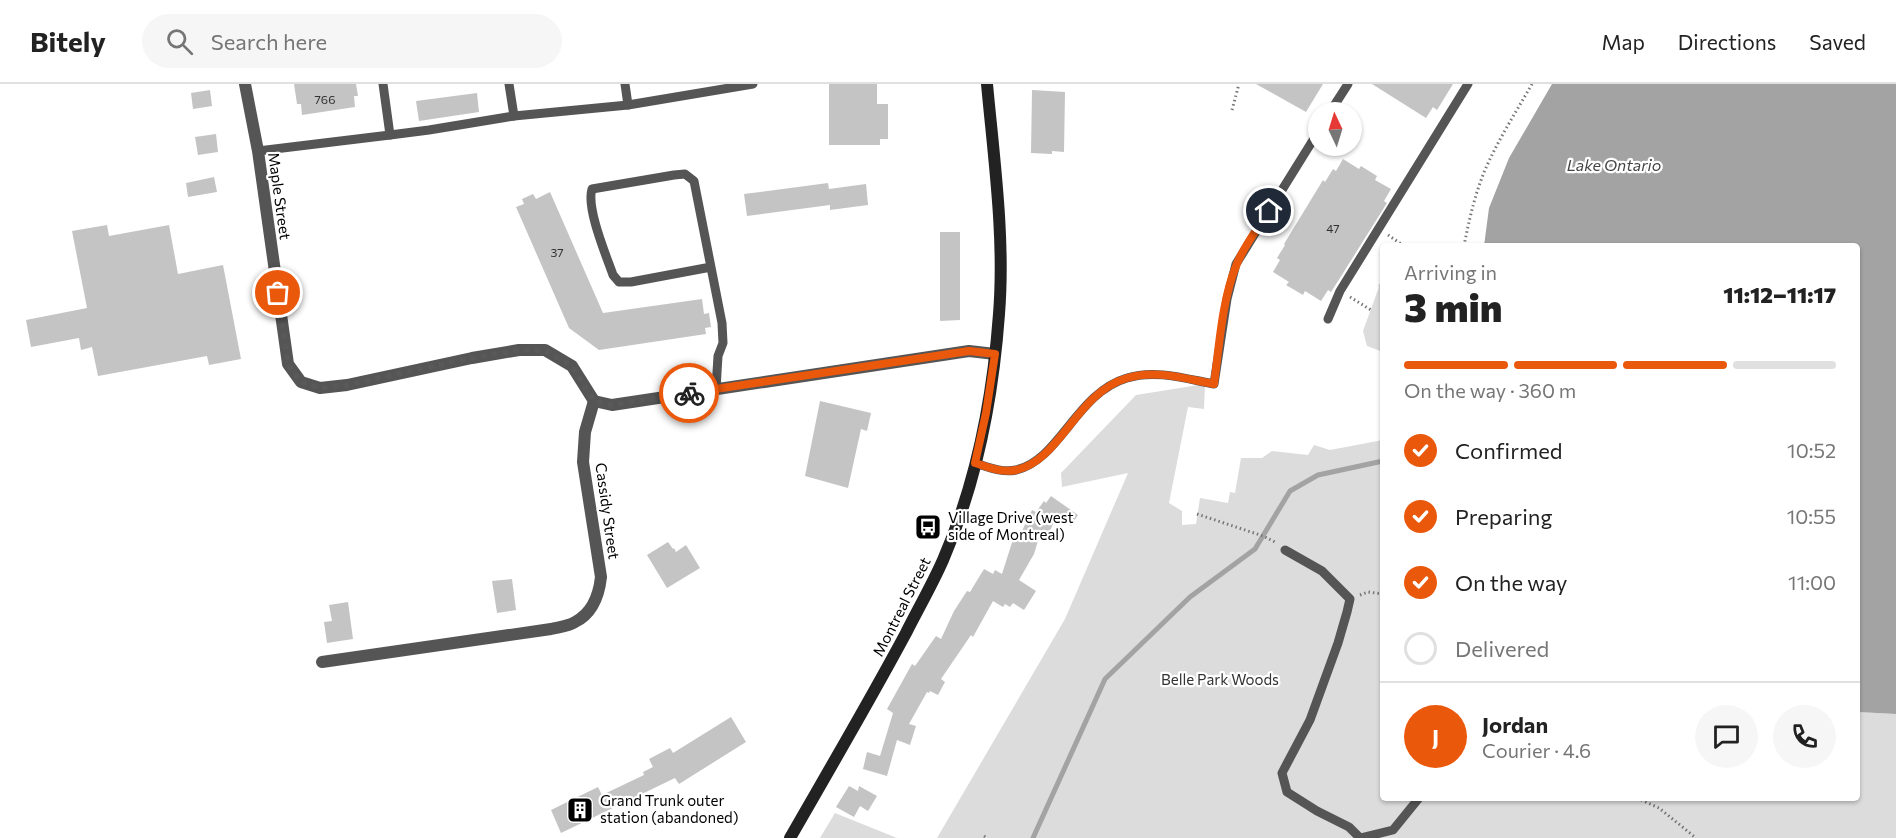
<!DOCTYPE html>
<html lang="en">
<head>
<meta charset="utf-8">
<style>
	:root { --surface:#fff; --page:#f6f6f6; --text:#222; --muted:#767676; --line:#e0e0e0; --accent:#ea580c }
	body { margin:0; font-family:Commissioner,sans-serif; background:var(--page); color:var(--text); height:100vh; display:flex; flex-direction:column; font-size:22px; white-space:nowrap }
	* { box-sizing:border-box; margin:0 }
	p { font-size:20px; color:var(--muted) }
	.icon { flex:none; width:33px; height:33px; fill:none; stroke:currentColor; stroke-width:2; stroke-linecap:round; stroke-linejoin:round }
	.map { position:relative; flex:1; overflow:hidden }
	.side { position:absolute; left:1380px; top:159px; width:480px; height:558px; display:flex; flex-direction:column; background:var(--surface); border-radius:6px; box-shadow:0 2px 4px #0004 }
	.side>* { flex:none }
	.needle { width:39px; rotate:356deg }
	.tools { position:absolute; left:1308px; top:18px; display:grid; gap:12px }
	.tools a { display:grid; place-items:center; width:54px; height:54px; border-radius:50%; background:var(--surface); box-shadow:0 2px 4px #0004; font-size:30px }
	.pin { position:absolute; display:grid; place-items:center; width:51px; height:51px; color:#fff; margin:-26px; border:3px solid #fff; border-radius:50%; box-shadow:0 2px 6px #0007 }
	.courier { position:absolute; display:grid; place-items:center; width:60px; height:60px; margin:-30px; border:4px solid #ea580c; border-radius:50%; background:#fff; color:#222; box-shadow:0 2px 8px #0007 }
	.overview em { font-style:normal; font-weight:800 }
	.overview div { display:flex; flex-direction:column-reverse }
	.overview { display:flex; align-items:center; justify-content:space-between; height:102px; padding:0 24px }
	h1 { font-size:39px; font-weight:800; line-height:45px }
	.bar { display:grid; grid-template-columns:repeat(4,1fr); gap:9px 6px; align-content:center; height:72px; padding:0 24px }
	.bar i { height:8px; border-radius:4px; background:var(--line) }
	.bar .active { background:var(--accent) }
	.bar p { grid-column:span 4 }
	.line { display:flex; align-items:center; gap:15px; padding:0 24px; border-top:2px solid var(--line) }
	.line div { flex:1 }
	.round { display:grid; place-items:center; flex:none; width:63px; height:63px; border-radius:32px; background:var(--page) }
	ol { padding:0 24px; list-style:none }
	li { display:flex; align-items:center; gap:18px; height:66px }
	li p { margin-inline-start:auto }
	li .icon { padding:6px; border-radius:50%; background:var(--accent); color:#fff; stroke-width:4 }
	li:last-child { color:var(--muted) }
	li i { width:33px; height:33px; border:3px solid var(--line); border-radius:50% }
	header { display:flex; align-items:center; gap:36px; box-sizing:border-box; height:84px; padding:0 30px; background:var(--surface); border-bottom:2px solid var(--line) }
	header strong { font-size:28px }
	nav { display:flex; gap:33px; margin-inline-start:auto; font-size:21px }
	.search { width:420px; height:54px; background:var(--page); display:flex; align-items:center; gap:15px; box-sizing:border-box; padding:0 21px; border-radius:33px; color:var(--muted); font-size:22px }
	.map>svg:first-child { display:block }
</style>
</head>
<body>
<header>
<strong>Bitely</strong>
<div class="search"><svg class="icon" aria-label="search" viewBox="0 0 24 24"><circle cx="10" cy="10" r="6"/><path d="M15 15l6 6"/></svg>Search here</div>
<nav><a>Map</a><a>Directions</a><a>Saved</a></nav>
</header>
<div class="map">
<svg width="1896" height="754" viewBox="0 0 1896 754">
	<rect width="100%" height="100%" fill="#fff"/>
	<g fill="#dcdcdc">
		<polygon points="1383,194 1383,268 1367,262 1363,247 1379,203 1378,202"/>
		<polygon points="1205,300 1204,325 1188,323 1169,419 1182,427 1182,441 1196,440 1200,414 1228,419 1230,408 1235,409 1241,374 1262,374 1272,367 1308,371 1314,361 1330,366 1383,356 1383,714 1857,714 1857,628 1896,630 1896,754 937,754 1065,535 1128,389 1062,403 1061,389 1136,311"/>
		<polygon points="835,729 897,754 820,754"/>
	</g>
	<polygon fill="#a3a3a3" points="1552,0 1896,0 1896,630 1857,628 1857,162 1484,162 1489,124 1509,74"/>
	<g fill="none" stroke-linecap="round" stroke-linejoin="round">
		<polyline stroke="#a3a3a3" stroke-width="5" points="1033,754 1105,595 1190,513 1255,465 1290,407 1318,391 1383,377"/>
	</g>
	<g fill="#c4c4c4">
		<polygon points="294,0 356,0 358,12 354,12 355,23 302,31 301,20 297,20"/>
		<polygon points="829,0 877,0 877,20 888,20 888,55 880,55 880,61 829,61"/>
		<polygon points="1256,0 1323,0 1306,28"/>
		<polygon points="1372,0 1453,0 1437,26 1433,23 1426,34"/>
		<polygon points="210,6 212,22 193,25 191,9"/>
		<polygon points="1032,6 1065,8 1064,68 1052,67 1052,70 1031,69"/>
		<polygon points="477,9 479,28 419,37 416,17"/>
		<polygon points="216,50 218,68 198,71 195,53"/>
		<polygon points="1343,75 1359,85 1361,82 1377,92 1375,96 1391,105 1384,117 1387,119 1340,194 1331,208 1328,206 1321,217 1305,207 1303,211 1286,201 1289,198 1273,188 1280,176 1277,174 1285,161 1284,160 1323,96 1325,98 1333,85 1336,87"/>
		<polygon points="214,93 217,108 188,113 186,99"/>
		<polygon points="828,99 829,105 866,100 868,121 830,126 830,121 747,132 744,110"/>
		<polygon points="550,108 603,229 702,215 704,230 709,229 711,243 705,244 706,250 599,266 569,244 516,123 524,120 522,115 533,110 536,115"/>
		<polygon points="107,141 109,152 169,141 178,190 223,181 241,275 209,281 207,272 98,292 92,263 81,266 79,254 31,263 26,236 87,224 72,147"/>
		<polygon points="940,148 960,148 960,236 940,237"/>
		<polygon points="820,317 871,329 867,347 861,345 848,404 805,392"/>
		<polygon points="1051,412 1078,431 1071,442 1060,434 1058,437 1055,436 1047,453 1040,450 1034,470 1019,496 1036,507 1024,526 1013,519 1010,523 1005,520 1003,523 993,517 973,553 971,551 941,595 945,598 938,611 930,607 929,609 927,608 909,640 916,642 910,661 897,656 887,692 863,685 867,668 880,672 893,629 887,625 912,580 915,582 936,552 941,555 954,527 967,507 970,508 984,485 993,490 995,486 1002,490 1015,449 1020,451 1032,426 1036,428 1044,417 1046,419"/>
		<polygon points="668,458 673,465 674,464 676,468 686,461 700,484 667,504 647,471"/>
		<polygon points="512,495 516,526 497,529 492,497"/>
		<polygon points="348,518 353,555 327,559 324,538 332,537 329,521"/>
		<polygon points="731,633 746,658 679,700 675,694 561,749 551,726 598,703 602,711 644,691 643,688 653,683 649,675 670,664 673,669"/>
		<polygon points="849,702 858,707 859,702 877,712 868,727 860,722 854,733 836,723"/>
	</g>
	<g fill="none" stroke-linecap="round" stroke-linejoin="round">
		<g stroke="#777" stroke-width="3" stroke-dasharray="1.5 3" stroke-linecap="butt">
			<polyline points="1232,26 1239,0"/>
			<polyline points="1388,151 1404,162"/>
			<path d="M1464 162C1469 136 1475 110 1485 86 1498 56 1516 28 1532 0"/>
			<polyline points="1350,213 1371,226"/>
			<polyline points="1197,430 1263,452 1277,459"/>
			<polyline points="1360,511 1368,508 1383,510"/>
			<polyline points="1637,714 1659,724 1696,754"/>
			<polyline points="984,752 987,754"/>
		</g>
		<g stroke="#555" stroke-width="9">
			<polyline points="383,0 390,51 429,46 514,32"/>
			<polyline points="509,0 514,32 628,21 753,0"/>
			<polyline points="625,0 628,21"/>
			<polyline points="1330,28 1348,0"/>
			<polyline points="258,67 390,51"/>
			<path d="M711 183 631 198H619L613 191C606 171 586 124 592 105L674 91 685 90 694 97 722 239 723 259 718 272 716 305"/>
			<polyline points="1328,235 1340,207 1468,0"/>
			<path d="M975 379C988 383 1002 389 1016 386 1060 376 1076 309 1127 294 1155 285 1187 295 1214 300L1227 215 1236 180 1318 48"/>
			<polyline points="1285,466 1322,487 1350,515 1347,528 1338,559 1310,636 1282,689 1287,708 1317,727 1349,743 1359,753"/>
			<polyline points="1360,754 1393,746 1419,714"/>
		</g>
		<g stroke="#555" stroke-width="12">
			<polyline points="245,0 258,67 288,280 301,298 320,304 347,301 472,274 519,266 545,266 572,282 594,317"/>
			<path d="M322 578 551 545C559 543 569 542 575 538 593 529 599 511 601 493L583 378 585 348 594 317 612 321 969 267 995 270"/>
		</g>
		<path stroke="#222" stroke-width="12" d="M790 754C829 686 869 618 906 549 918 525 932 501 943 476 976 400 993 313 999 230 1005 154 994 76 987 0"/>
	</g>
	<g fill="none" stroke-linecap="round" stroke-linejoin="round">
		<polyline stroke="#595959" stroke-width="6" stroke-dasharray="0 10.8" points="278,209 288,280 301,298 320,304 347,301 472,274 519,266 545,266 572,282 594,317 612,321 689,309"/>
		<path stroke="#ea580c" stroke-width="8" d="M689 309 969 267 995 270 986 329 975 379C988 383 1002 389 1016 386 1061 376 1076 309 1127 294 1155 285 1187 295 1214 300 1219 264 1222 216 1236 182 1243 163 1258 144 1269 127"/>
	</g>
	<defs>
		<symbol id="bus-square" viewBox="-11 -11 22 22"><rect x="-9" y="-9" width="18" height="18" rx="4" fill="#000" stroke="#fff"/><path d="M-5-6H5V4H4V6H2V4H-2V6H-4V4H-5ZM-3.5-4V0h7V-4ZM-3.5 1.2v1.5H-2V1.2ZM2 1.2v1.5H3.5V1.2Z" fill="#fff"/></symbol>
		<symbol id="building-square" viewBox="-11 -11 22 22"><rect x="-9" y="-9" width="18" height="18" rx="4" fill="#000" stroke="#fff"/><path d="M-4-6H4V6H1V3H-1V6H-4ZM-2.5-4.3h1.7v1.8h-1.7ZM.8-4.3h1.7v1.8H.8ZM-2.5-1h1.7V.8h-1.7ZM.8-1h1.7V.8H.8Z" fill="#fff"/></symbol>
	</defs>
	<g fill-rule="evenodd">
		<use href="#bus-square" x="913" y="428" width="30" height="30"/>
		<use href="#building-square" x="565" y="711" width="30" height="30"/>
	</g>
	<g text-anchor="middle" stroke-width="4.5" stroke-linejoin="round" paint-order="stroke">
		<g font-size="12" fill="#313131">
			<text x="325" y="20">766</text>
			<text x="1333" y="149">47</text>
			<text x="557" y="173">37</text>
		</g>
		<g font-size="15" fill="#000" stroke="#fff">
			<text transform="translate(279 112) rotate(82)" y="5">Maple Street</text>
			<text transform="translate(607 427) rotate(82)" y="5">Cassidy Street</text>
			<text transform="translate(902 523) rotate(-63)" y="5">Montreal Street</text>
		</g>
		<g font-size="15" fill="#000" stroke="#fff" text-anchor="start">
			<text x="948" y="439">Village Drive (west<tspan x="948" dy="17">side of Montreal)</tspan></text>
			<text x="600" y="722">Grand Trunk outer<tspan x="600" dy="17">station (abandoned)</tspan></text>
		</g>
		<g font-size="15" fill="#333" stroke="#fff">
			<text x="1220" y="601">Belle Park Woods</text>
		</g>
		<g font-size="16" font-style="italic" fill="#444" stroke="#fff">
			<text x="1614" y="87">Lake Ontario</text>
		</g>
	</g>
</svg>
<div class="tools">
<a><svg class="needle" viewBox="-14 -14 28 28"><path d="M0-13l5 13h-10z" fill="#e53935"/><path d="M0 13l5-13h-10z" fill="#767676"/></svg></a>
</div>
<div class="pin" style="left:278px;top:209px;background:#ea580c"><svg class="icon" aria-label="bag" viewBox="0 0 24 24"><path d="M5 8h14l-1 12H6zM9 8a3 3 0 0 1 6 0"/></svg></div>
<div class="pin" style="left:1269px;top:127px;background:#1f2937"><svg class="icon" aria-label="home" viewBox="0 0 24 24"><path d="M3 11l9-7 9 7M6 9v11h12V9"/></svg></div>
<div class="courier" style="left:689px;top:309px"><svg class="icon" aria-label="bike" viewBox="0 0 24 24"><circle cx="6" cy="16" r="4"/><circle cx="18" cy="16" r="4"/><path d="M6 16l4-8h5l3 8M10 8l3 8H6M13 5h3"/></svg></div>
<section class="side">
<div class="overview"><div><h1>3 min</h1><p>Arriving in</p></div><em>11:12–11:17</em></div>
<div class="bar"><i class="active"></i><i class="active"></i><i class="active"></i><i></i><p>On the way · 360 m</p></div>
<ol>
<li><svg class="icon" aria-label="check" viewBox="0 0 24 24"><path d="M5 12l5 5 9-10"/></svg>Confirmed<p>10:52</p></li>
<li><svg class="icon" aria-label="check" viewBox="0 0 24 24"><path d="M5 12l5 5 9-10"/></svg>Preparing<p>10:55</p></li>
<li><svg class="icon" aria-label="check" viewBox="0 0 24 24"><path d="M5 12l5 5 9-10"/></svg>On the way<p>11:00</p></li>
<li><i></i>Delivered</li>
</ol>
<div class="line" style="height:108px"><b class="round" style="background:var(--accent);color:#fff">J</b><div><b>Jordan</b><p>Courier · 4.6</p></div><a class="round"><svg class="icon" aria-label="chat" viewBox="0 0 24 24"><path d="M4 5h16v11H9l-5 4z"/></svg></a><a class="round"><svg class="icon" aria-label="phone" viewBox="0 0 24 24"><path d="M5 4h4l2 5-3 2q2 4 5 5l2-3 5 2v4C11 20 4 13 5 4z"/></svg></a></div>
</section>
</div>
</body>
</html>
